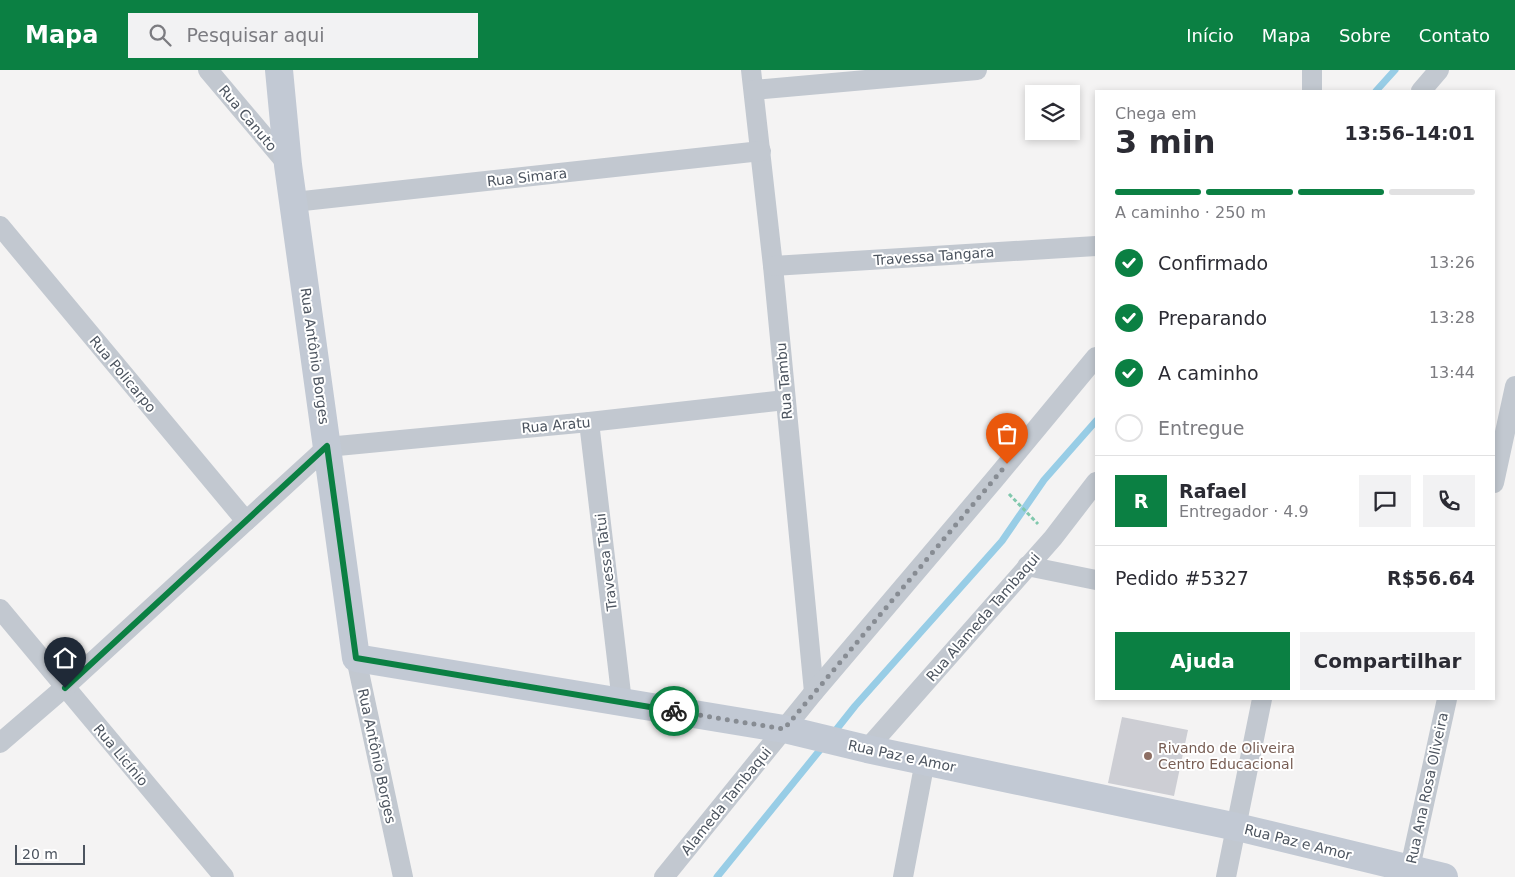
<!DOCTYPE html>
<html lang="pt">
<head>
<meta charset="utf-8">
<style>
	:root { --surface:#fff; --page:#f2f2f3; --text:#2b2b33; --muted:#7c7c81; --line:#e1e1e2; --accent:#0b8043 }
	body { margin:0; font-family:"DejaVu Sans",sans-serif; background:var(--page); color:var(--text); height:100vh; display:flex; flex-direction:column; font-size:19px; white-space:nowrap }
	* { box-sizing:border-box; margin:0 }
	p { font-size:16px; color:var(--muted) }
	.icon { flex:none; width:28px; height:28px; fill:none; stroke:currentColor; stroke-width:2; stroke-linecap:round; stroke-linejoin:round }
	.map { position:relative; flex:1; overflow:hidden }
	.side { position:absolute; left:1095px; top:20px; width:400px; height:610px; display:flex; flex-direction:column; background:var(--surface); border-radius:0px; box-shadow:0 2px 8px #0003 }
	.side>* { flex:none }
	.buttons { position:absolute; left:1025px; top:15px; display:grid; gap:10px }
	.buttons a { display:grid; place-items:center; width:55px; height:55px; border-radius:0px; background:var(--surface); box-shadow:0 2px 8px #0003; font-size:25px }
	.scale { position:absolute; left:15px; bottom:12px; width:70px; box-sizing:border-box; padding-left:5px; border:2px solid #4c545f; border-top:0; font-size:14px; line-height:18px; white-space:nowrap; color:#4c545f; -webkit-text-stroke:4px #fff; paint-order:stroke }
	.pin { position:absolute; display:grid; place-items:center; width:42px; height:42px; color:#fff; margin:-51px -21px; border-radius:50% 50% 50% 0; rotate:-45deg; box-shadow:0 0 5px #0007 }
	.pin .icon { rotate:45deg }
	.courier { position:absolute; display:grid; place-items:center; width:50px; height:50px; margin:-25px; border:4px solid #0b8043; border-radius:50%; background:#fff; color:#222; box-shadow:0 1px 6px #0007 }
	.headline em { font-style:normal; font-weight:700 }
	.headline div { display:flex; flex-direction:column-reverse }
	.headline { display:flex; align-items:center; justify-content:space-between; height:85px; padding:0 20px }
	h1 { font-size:32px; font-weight:700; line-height:38px }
	.bar { display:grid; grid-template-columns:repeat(4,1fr); gap:8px 5px; align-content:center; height:60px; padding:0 20px }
	.bar i { height:6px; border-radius:4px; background:var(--line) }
	.bar .active { background:var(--accent) }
	.bar p { grid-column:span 4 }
	.line { display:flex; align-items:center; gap:12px; padding:0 20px; border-top:1px solid var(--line) }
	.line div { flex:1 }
	.round { display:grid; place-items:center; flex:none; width:52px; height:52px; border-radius:0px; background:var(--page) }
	ol { padding:0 20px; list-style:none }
	li { display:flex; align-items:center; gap:15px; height:55px }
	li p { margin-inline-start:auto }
	li .icon { padding:5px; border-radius:50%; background:var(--accent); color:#fff; stroke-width:4 }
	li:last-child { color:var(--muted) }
	li i { width:28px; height:28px; border:2px solid var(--line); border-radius:50% }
	.action { display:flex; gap:10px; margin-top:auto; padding:10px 20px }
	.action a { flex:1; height:58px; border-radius:0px; background:var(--accent); color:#fff; font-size:20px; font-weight:700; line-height:58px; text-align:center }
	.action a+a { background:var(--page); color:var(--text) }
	header { display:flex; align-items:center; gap:30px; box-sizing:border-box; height:70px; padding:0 25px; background:var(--accent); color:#fff }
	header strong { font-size:24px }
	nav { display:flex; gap:28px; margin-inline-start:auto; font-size:18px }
	.search { width:350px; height:45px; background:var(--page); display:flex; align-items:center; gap:12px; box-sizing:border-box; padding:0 18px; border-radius:0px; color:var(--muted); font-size:19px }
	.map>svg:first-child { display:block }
</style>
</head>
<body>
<header>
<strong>Mapa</strong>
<div class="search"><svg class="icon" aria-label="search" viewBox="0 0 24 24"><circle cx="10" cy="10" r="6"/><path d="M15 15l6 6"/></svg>Pesquisar aqui</div>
<nav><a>Início</a><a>Mapa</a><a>Sobre</a><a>Contato</a></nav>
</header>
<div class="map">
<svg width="1515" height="807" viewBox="0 0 1515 807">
	<rect width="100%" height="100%" fill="#f4f3f3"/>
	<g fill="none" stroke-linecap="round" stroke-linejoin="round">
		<g stroke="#98cde6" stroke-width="7">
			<polyline points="1376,21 1395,0"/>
			<polyline points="832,665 855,636 1002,471 1044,410 1096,351"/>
			<polyline points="717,807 824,675"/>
		</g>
	</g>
	<polygon fill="#cdced4" points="1122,647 1188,660 1174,726 1108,713"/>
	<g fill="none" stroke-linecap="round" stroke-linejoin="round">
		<polyline stroke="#81c8ad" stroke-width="3" stroke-dasharray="4 2.5" stroke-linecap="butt" points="1009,424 1038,454"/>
		<g stroke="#c2c8d0" stroke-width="20">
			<polyline points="208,0 288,95"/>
			<polyline points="751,0 773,196 814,622"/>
			<polyline points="1312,0 1312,21"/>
			<polyline points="754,20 977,0"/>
			<polyline points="1421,21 1439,0"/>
			<polyline points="294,132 761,81"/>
			<polyline points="0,156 246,451"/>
			<polyline points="773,196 1096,176"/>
			<polyline points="589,352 622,632"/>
			<polyline points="1494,413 1515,316"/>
			<polyline points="1027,496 1096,510"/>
			<polyline points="0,539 224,807"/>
			<polyline points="356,588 403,807"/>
			<polyline points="0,673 65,617 327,377 589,352 785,330"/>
			<polyline points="867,679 1053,468 1096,412"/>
			<polyline points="664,807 814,622 994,410 1096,287"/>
			<polyline points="903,807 925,691"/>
			<polyline points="1226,807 1262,629"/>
			<polyline points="1408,807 1447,629"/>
		</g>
		<polyline stroke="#c2c9d4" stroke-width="28" points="279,0 288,95 356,588 784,659 867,679 1237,757 1444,807"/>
	</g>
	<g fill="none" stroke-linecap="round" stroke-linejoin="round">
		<polyline stroke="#878c93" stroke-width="5" stroke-dasharray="0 9" points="674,641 784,659 1007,394"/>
		<polyline stroke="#0b8043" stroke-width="6" points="65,618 327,376 356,588 674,641"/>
	</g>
	<circle fill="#8d6e63" stroke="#fff" stroke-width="2" cx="1148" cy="686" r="5"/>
	<g text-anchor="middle" stroke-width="4" stroke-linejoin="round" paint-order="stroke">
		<g font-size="14" fill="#4c545f" stroke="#fff">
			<text transform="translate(248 48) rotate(50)" y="5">Rua Canuto</text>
			<text transform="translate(527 107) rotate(-6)" y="5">Rua Simara</text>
			<text transform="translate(934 186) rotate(-4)" y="5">Travessa Tangara</text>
			<text transform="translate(315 286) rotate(82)" y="5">Rua Antônio Borges</text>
			<text transform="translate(123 304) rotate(50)" y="5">Rua Policarpo</text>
			<text transform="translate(784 311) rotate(-95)" y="5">Rua Tambu</text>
			<text transform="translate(556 355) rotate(-5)" y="5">Rua Aratu</text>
			<text transform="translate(606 492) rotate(-97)" y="5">Travessa Tatui</text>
			<text transform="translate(983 547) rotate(-49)" y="5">Rua Alameda Tambaqui</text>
			<text transform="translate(121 685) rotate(50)" y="5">Rua Licínio</text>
			<text transform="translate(377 686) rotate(78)" y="5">Rua Antônio Borges</text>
			<text transform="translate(902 686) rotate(12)" y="5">Rua Paz e Amor</text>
			<text transform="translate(1427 718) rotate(-78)" y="5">Rua Ana Rosa Oliveira</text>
			<text transform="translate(726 731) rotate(-51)" y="5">Alameda Tambaqui</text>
			<text transform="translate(1298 772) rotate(14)" y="5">Rua Paz e Amor</text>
		</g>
		<g font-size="14" fill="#785e54" stroke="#fff" text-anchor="start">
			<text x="1158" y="683">Rivando de Oliveira<tspan x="1158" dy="16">Centro Educacional</tspan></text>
		</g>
	</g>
</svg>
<div class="buttons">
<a><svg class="icon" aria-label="layers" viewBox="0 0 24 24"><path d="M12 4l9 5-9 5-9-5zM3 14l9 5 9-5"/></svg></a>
</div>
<div class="scale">20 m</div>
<div class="pin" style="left:1007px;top:394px;background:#ea580c"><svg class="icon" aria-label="bag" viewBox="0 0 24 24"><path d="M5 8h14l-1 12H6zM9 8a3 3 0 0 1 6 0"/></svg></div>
<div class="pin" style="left:65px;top:618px;background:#1f2937"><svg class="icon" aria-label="home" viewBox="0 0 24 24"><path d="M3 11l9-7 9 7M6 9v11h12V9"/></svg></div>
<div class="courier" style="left:674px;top:641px"><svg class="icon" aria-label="bike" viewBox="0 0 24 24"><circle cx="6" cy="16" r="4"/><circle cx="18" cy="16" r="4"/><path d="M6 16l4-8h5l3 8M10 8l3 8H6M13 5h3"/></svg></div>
<section class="side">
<div class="headline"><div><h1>3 min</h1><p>Chega em</p></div><em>13:56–14:01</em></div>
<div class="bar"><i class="active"></i><i class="active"></i><i class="active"></i><i></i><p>A caminho · 250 m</p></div>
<ol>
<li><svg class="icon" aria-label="check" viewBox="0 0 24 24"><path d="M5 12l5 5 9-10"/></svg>Confirmado<p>13:26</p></li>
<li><svg class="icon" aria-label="check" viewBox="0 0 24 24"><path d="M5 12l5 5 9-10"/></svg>Preparando<p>13:28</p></li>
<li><svg class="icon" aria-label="check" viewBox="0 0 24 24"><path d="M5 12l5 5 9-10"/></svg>A caminho<p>13:44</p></li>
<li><i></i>Entregue</li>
</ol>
<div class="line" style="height:90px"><b class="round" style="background:var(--accent);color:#fff">R</b><div><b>Rafael</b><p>Entregador · 4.9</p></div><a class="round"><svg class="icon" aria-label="chat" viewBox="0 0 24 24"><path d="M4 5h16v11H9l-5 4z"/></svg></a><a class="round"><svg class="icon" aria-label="phone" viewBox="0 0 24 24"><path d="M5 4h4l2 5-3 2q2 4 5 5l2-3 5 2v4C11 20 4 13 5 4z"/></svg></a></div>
<div class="line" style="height:65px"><div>Pedido #5327</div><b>R$56.64</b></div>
<div class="action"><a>Ajuda</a><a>Compartilhar</a></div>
</section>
</div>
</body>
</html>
